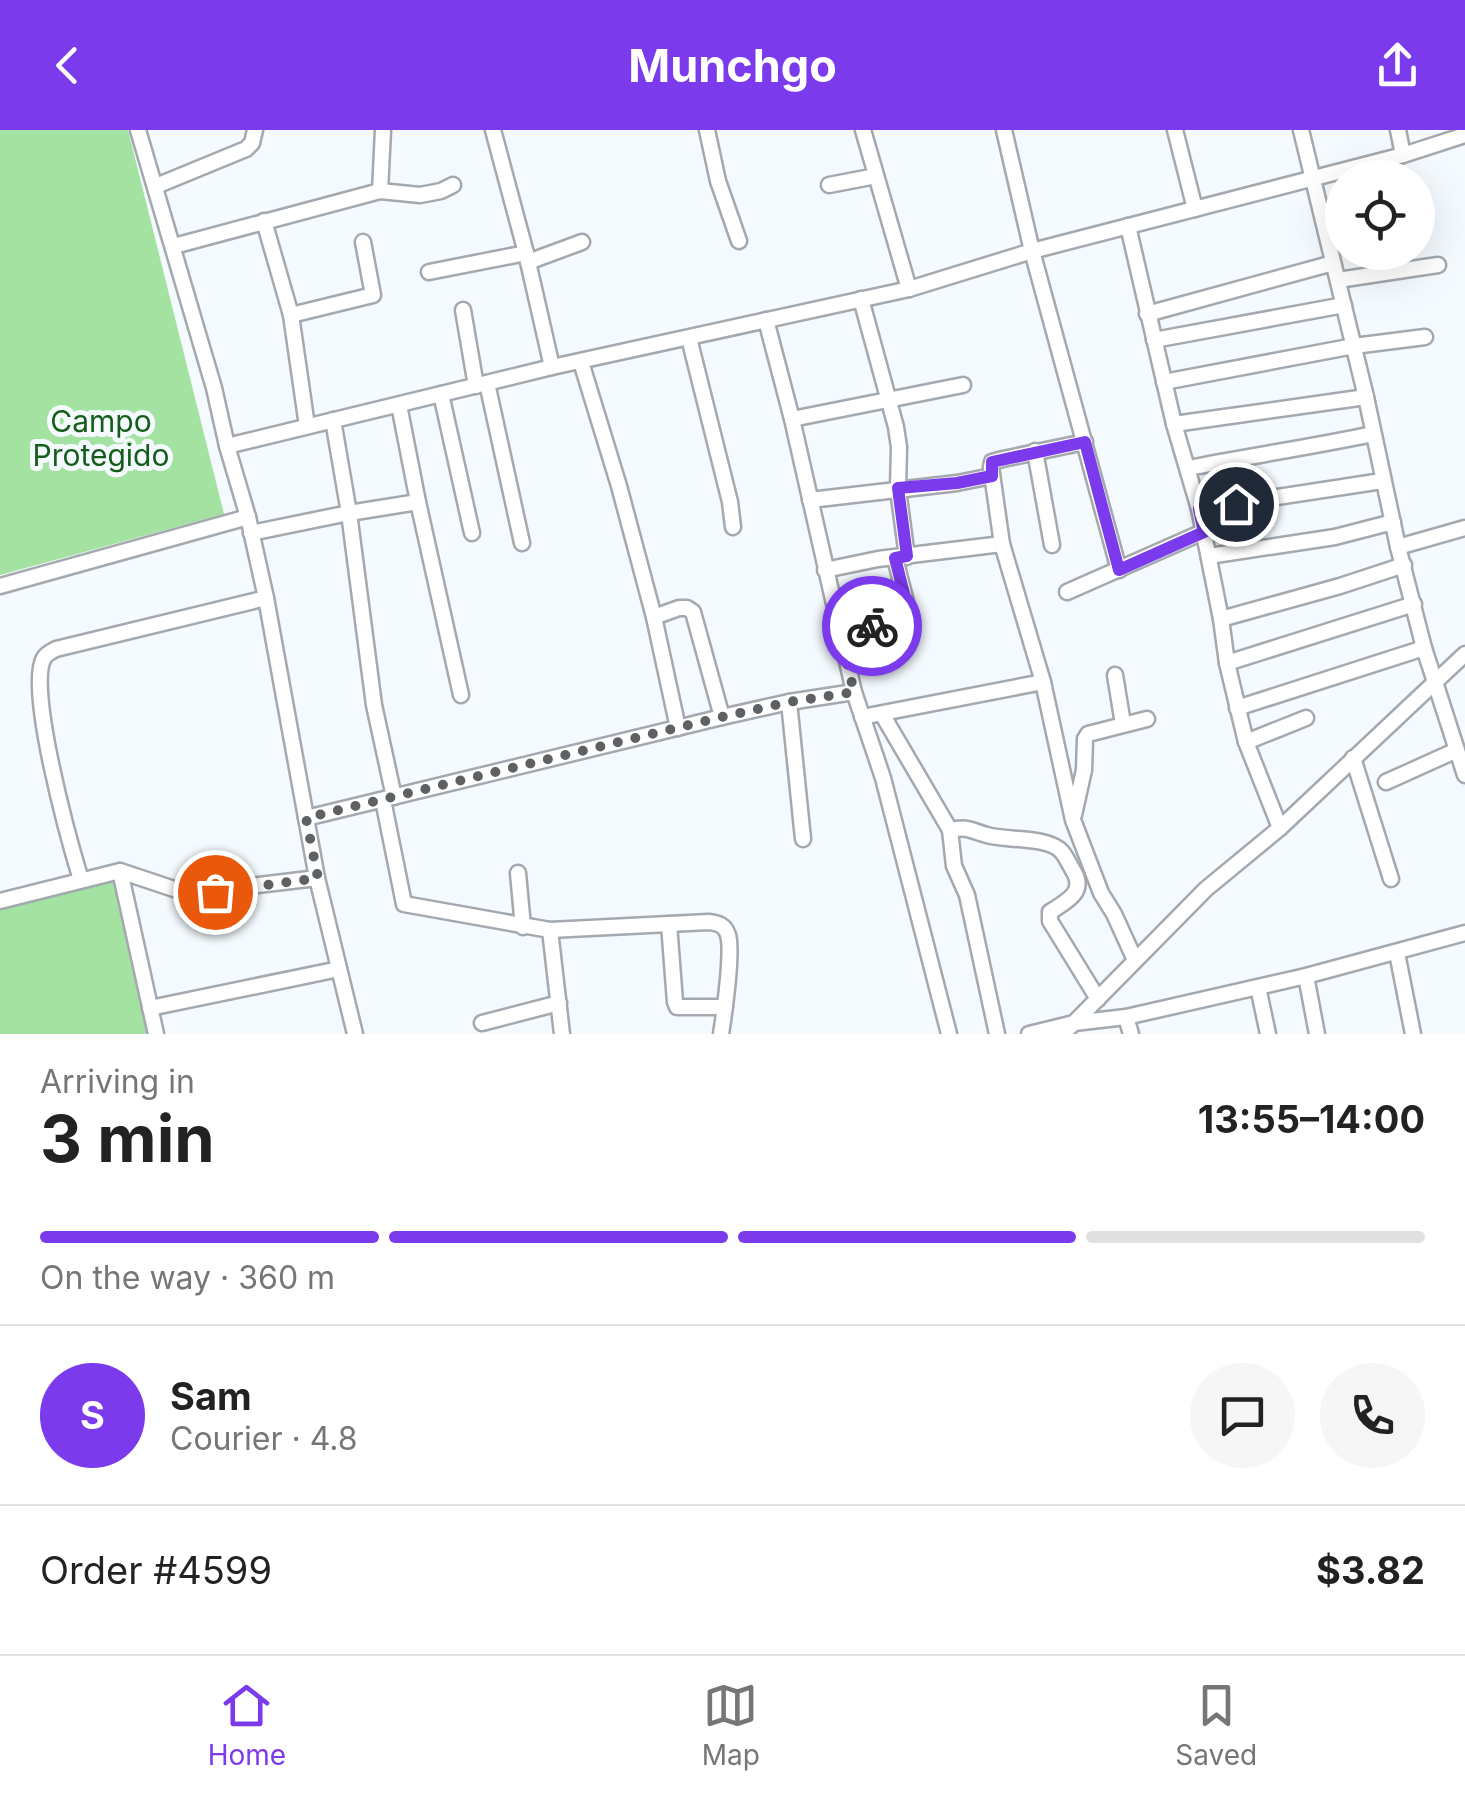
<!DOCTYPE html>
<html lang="en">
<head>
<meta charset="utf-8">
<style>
	:root { --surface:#fff; --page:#f6f6f6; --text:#222; --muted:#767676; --line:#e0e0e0; --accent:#7c3aed }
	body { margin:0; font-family:Inter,sans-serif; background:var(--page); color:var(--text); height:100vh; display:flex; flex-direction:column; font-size:38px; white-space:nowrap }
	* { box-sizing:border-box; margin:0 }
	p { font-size:32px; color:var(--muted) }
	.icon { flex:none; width:55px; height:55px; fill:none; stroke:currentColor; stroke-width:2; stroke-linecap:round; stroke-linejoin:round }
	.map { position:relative; height:904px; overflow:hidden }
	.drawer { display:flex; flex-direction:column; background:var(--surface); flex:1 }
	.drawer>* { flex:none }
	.fabs { position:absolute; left:1325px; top:30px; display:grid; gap:20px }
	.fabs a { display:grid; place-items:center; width:110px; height:110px; border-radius:50%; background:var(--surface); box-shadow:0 10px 40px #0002; font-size:50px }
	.pin { position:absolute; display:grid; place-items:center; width:85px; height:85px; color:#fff; margin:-42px; border:5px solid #fff; border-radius:50%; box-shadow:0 2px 10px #0007 }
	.courier { position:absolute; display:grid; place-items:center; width:100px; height:100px; margin:-50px; border:8px solid #7c3aed; border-radius:50%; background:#fff; color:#222; box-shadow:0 2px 12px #0007 }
	.head em { font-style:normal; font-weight:700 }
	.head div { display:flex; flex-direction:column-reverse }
	.head { display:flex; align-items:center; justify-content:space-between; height:170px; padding:0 40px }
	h1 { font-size:65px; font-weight:700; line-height:75px }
	.bar { display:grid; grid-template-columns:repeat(4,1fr); gap:15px 10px; align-content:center; height:120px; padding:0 40px }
	.bar i { height:12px; border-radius:8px; background:var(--line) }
	.bar .active { background:var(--accent) }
	.bar p { grid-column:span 4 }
	.line { display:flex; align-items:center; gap:25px; padding:0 40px; border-top:2px solid var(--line) }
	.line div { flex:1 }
	.round { display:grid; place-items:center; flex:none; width:105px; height:105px; border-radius:52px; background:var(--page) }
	header { display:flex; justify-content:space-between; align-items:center; height:130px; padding:0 40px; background:var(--accent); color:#fff; font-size:45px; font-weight:700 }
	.dock { display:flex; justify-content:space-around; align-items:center; height:140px; border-top:2px solid var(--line); background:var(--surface); font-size:28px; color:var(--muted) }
	.dock a { display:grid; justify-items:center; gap:5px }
	.dock .active { color:var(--accent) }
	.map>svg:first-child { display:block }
</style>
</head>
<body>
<header><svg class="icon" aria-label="back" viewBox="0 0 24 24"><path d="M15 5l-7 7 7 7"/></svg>Munchgo<svg class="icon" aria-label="share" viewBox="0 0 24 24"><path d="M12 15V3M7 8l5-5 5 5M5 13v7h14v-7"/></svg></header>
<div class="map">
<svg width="1465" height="904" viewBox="0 0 1465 904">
	<rect width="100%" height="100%" fill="#f4fafe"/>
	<g fill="#a3e2a1">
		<polygon points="0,0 128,0 224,384 0,445"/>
		<polygon points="123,746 161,904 0,904 0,777"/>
	</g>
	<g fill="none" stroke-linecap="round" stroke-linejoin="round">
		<defs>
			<g id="minor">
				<polyline points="138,0 214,258 227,316 248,387 266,468 317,748 355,904"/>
				<polyline points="493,0 526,123 552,237"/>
				<polyline points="707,0 718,51 739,111"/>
				<polyline points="863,0 909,159"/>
				<polyline points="1004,0 1032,121 1119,440"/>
				<polyline points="1175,0 1195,79"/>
				<polyline points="1301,0 1366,267 1398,417 1424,518 1465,645"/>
				<polyline points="1398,0 1403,25"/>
				<polyline points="829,55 876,46"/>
				<polyline points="156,56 246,19 252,13 255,0"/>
				<polyline points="380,61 383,0"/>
				<polyline points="264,91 291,185 307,296"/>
				<polyline points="1128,96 1174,294 1199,379 1221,489 1227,533 1246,612 1280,698"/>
				<polyline points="174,116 380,61 420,65 441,61 453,55"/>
				<polyline points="528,132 582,112"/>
				<polyline points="429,142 526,123"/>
				<polyline points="1338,150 1438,135"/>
				<polyline points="861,169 896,297 899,317 898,359 907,427"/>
				<polyline points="463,180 476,256"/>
				<polyline points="1147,184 1333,133"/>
				<polyline points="291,185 373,165 363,112"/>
				<polyline points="766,190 792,289 854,562 883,648 949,904"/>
				<polyline points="689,208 730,372 733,397"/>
				<polyline points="1154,210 1344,175"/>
				<polyline points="581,232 619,356 654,487 678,598"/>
				<polyline points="1164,252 1354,216 1425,207"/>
				<polyline points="487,253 522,413"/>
				<polyline points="441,264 472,403"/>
				<polyline points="399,275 418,372 461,565"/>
				<polyline points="792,289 963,255"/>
				<polyline points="333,290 349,383 374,575 394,667"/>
				<polyline points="1174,294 1366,267"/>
				<polyline points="1085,312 1003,329 992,332 991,337 1002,414 1043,552 1073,690 1101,763 1114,784 1135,830"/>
				<polyline points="227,316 552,237 909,159 1032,121 1403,25 1465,5"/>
				<polyline points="1035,321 1052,415"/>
				<path d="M1188 338C1250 326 1311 317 1373 304"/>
				<polyline points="810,370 957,353 992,346"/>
				<polyline points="1199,379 1382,351"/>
				<polyline points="251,403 349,383 418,372"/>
				<polyline points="1398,417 1465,398"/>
				<polyline points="1209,426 1335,407 1393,392"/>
				<polyline points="825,440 878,429 1002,414"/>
				<polyline points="0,456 248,387"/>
				<polyline points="1067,462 1203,402"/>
				<polyline points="654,487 679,478 687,478 693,482 722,587"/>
				<polyline points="1221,489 1340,456 1404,435"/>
				<polyline points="840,503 900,490 907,486 908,480 895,428"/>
				<polyline points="1227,533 1414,474"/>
				<polyline points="1115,545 1123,594"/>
				<polyline points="789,572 803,709"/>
				<polyline points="1237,578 1424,518"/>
				<path d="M882 584 950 700C969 696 971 701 987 705 1006 711 1049 706 1062 722 1067 728 1070 736 1074 742 1086 763 1065 772 1050 782V791L1098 869"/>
				<polyline points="862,587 1043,552"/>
				<polyline points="1246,612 1306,588"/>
				<polyline points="1353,628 1391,749"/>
				<polyline points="1386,652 1457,620"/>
				<path d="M383 670 404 774 550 800 709 792C718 793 725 795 728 805 733 822 724 885 721 904"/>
				<polyline points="1074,685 1084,640 1085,609 1088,604 1147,589"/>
				<polyline points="306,688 722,587 789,572 854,562"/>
				<polyline points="950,700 954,736 967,765 997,904"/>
				<polyline points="120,741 156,904"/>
				<polyline points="518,743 523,797"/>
				<path d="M81 750C70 714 26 557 44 528 46 524 52 521 56 519L266 468"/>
				<polyline points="0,771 120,741 174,759 200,762 317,748"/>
				<polyline points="669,794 675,872 677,877 725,877"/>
				<polyline points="550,800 562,904"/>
				<polyline points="1397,823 1413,904"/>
				<polyline points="1306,846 1317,904"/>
				<polyline points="1258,857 1268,904"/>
				<polyline points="150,878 339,839"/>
				<polyline points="1126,887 1131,904"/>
				<polyline points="482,893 559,873"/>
				<polyline points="1029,904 1074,893 1126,887 1306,846 1465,803"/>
				<polyline points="1063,904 1206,759 1280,698 1465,524"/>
			</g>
		</defs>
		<use href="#minor" stroke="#a3a9ae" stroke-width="19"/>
		<use href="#minor" stroke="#fff" stroke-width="14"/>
	</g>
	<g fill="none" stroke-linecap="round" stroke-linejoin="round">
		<polyline stroke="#5e6164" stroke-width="10" stroke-dasharray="0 18" points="215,762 318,748 306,688 722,587 789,572 854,562 840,503 872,496"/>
		<polyline stroke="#7c3aed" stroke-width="12" points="872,496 900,490 907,486 908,480 895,428 907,426 898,358 957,353 992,346 992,332 1085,312 1119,440 1204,402 1199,379 1236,374"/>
	</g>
	<g text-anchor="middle" stroke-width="10" stroke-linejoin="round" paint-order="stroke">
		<g font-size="30" fill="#145d19" stroke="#f4fafe">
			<text x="101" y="302">Campo<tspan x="101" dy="34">Protegido</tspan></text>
		</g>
	</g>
</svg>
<div class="fabs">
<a><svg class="icon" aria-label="locate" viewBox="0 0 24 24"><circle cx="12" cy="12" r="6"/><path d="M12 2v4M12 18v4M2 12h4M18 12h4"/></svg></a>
</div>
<div class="pin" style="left:215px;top:762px;background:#ea580c"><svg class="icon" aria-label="bag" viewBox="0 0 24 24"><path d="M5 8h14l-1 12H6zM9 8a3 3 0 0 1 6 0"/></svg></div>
<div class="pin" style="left:1236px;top:374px;background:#1f2937"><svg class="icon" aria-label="home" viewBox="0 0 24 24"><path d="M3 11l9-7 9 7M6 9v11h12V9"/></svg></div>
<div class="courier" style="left:872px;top:496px"><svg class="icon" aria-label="bike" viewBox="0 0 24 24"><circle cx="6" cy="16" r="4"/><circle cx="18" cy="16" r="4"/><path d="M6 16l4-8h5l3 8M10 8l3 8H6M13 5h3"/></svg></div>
</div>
<section class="drawer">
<div class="head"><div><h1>3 min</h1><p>Arriving in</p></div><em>13:55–14:00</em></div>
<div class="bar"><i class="active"></i><i class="active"></i><i class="active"></i><i></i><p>On the way · 360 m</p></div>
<div class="line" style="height:180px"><b class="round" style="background:var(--accent);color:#fff">S</b><div><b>Sam</b><p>Courier · 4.8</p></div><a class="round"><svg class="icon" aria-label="chat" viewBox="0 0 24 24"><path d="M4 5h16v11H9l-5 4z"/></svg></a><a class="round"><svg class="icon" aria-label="phone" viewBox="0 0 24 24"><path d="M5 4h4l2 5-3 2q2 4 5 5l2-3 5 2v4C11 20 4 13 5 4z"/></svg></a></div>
<div class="line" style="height:130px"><div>Order #4599</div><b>$3.82</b></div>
</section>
<nav class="dock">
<a class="active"><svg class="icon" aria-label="home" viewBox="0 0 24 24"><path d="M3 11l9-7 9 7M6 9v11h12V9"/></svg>Home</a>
<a><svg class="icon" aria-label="map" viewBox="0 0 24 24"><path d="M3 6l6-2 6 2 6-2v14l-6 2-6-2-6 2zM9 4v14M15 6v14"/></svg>Map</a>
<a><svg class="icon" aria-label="saved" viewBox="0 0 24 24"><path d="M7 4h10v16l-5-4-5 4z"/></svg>Saved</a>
</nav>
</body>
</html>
